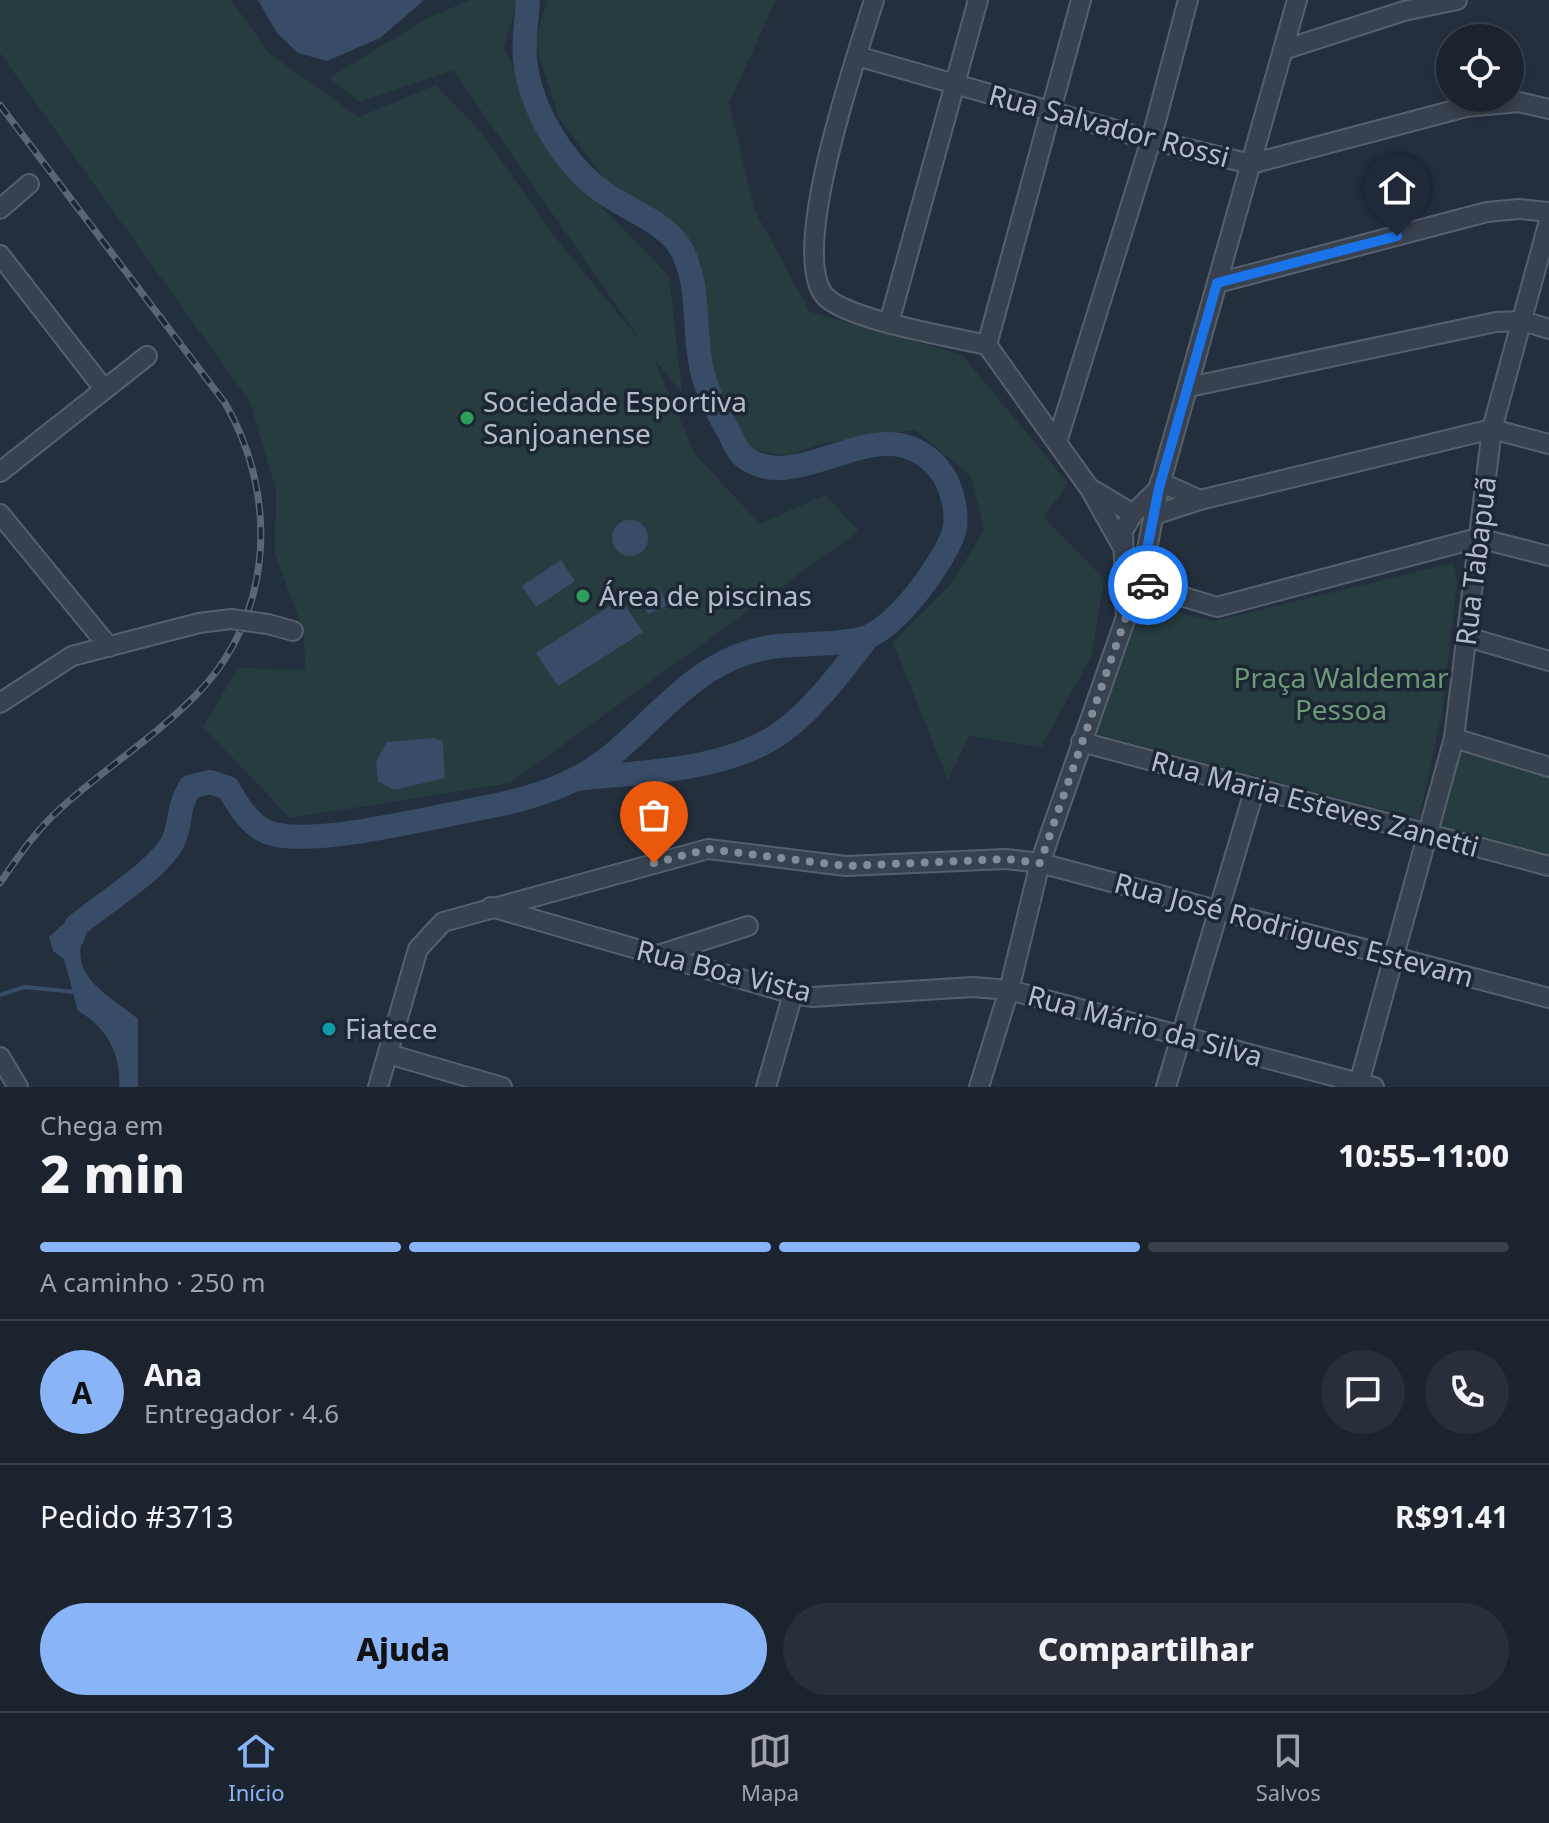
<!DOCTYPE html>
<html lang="pt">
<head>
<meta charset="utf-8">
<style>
	:root { --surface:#1b232e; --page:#282f3a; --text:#f1f3f6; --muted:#a0a4aa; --line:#39404a; --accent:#8ab4f8 }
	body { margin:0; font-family:"Noto Sans",sans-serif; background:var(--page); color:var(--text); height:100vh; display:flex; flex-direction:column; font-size:30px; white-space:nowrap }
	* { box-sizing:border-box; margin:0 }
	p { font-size:26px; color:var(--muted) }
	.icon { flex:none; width:44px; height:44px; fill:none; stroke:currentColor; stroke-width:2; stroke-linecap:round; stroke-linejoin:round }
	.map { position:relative; height:1087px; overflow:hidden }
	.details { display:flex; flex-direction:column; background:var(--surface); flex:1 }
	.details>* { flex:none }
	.fabs { position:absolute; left:1436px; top:24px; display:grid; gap:16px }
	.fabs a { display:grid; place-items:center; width:88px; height:88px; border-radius:50%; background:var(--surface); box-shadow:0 4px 12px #0003,0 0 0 2px var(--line); font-size:40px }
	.pin { position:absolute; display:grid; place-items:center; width:68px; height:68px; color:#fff; margin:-82px -34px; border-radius:50% 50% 50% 0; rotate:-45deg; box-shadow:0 0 8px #0007 }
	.pin .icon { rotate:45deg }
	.courier { position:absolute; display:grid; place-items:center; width:80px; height:80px; margin:-40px; border:6px solid #1a73e8; border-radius:50%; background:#fff; color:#222; box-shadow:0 2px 10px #0007 }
	.overview em { font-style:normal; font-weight:800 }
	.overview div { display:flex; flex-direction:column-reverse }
	.overview { display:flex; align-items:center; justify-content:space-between; height:136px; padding:0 40px }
	h1 { font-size:52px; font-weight:800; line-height:60px }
	.bar { display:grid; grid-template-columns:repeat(4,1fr); gap:12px 8px; align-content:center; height:96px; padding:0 40px }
	.bar i { height:10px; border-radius:6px; background:var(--line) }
	.bar .current { background:var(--accent) }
	.bar p { grid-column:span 4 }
	.line { display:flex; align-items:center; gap:20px; padding:0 40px; border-top:2px solid var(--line) }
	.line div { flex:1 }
	.round { display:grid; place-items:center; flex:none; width:84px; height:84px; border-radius:42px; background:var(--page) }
	.cta { display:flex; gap:16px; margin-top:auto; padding:16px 40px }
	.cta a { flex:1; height:92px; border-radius:48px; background:var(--accent); color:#111; font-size:32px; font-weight:800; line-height:92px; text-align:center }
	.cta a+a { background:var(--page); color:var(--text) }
	.dock { display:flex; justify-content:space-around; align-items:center; height:112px; border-top:2px solid var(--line); background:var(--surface); font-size:22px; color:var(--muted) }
	.dock a { display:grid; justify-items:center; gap:4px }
	.dock .current { color:var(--accent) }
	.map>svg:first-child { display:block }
</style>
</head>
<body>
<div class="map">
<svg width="1549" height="1087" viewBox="0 0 1549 1087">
	<rect width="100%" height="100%" fill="#242f3e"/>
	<g fill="#263c3f">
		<polygon points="0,0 231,0 269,53 359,117 436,85 482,133 555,237 643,344 453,70 360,102 329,78 426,19 470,0 518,0 504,47 554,158 669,276 682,393 654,359 695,454 760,524 825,495 859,531 510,783 290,818 203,727 238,668 305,670 304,633 275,554 276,489 250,402 0,53"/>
		<polygon points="547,0 776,0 729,103 755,211 810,312 962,355 1068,483 1044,517 1104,579 1092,655 1041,747 969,736 948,780 893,642 951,584 984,530 971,476 915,430 824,443 785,456 744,447 712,377 701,262 667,218 605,179 559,118 535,43"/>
		<polygon points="1453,563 1457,582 1442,713 1419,819 1096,734 1138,617 1149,606 1214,621"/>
		<polygon points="1460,750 1549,777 1549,857 1438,827"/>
	</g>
	<g fill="#394c67">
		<polygon points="258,0 424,0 380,38 327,61 298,53 277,33"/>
		<circle cx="630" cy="538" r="18"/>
		<polygon points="561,560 575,581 536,607 522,586"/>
		<polygon points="659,588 668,605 648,614 640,597"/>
		<polygon points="621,599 643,632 558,686 536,653"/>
		<polygon points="433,738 443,741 445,778 394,790 378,781 376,762 387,742"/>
		<path d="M92 912C89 922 84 932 82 942 71 979 115 999 138 1019V1087H119C122 1055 106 1026 78 1011L64 959 53 951 49 937 62 925Z"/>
	</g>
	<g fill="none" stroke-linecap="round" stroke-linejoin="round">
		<polyline stroke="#394c67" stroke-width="4" points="0,995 24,987 76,992"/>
		<g stroke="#394c67" stroke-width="24">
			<path d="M576 779C638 772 708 772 764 743 804 723 841 672 868 637"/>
			<path d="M73 936 76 926C102 904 163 867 174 839 182 819 177 809 190 787L210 782 228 788C238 806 252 829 273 834 319 846 437 816 487 807 515 802 550 792 575 779 636 750 676 674 749 652 786 640 828 648 864 638 896 629 944 562 954 532 959 513 951 483 939 469 881 400 800 501 743 456 736 450 731 435 726 427 716 410 705 386 701 366 693 327 701 278 678 244 662 221 625 208 603 192 565 165 533 113 526 67 522 46 527 21 528 0"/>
		</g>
		<defs>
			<g id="minor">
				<path d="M874 0C858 53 787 254 825 296 847 320 952 337 987 345L1090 489 1121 544"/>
				<polyline points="1283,50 1404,11 1457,0"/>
				<polyline points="857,56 1151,140 1251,164 1466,107 1519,102 1549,109"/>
				<polyline points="0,209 29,184"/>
				<polyline points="0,255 104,389"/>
				<polyline points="1217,283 1487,212 1519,209 1549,212"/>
				<polyline points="889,323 978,0"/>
				<polyline points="987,345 1081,0"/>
				<polyline points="1189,387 1496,322 1523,321 1549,329"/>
				<polyline points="1057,442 1151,140 1188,0"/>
				<polyline points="0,472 147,356"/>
				<polyline points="1160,482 1200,500"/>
				<polyline points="1093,490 1133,514"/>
				<polyline points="0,514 109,647"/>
				<polyline points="1154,515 1200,500 1492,429 1549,444"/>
				<polyline points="1149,573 1184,597 1217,607 1478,538 1549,556"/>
				<polyline points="1126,617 1149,584 1147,549 1159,488 1297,0"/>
				<polyline points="268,624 293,631"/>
				<polyline points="1467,637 1549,661"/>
				<polyline points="0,703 72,656 199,623 231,619"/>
				<polyline points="1454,738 1549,767"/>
				<polyline points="1081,742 1549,866"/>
				<polyline points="491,907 793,994 812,997 973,987 1009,990 1374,1087"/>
				<polyline points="658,955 748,926"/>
				<polyline points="388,1054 502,1087"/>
				<polyline points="0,1057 18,1087"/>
				<polyline points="378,1087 418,949 443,922 708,849 846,866 1006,859 1040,863 1549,998"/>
				<polyline points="766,1087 793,994"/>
				<polyline points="979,1087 1009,990 1040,863 1126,617 1123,531 1133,514 1159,488"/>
				<polyline points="1166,1087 1255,788"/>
				<polyline points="1358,1087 1454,738 1492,429 1549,221"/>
			</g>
		</defs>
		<use href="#minor" stroke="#565f6c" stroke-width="22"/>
		<use href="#minor" stroke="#38414e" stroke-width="18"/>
		<defs>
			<path id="rail" d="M0 105 225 403C279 496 274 616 196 695 155 737 104 769 61 808 37 829 18 857 0 883"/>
		</defs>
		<use href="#rail" stroke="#5a6575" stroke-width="7"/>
		<use href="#rail" stroke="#1d2633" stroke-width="4" stroke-dasharray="12" stroke-linecap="butt"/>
		<defs>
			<polyline id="minor-bridge" points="231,619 268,624"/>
		</defs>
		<use href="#minor-bridge" stroke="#565f6c" stroke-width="22" stroke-linecap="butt"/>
		<use href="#minor-bridge" stroke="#38414e" stroke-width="18"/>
	</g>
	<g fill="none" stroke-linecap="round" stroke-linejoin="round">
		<polyline stroke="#828b98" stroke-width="8" stroke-dasharray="0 14.4" points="654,863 708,849 846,866 1006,859 1040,863 1126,617 1148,585"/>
		<polyline stroke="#1a73e8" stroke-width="10" points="1148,585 1147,549 1159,488 1217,283 1397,236"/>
	</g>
	<g fill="#2e9e5b" stroke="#1d2633" stroke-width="3">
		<circle cx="467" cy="418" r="8"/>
		<circle cx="583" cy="596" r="8"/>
	</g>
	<circle fill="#0f9aa8" stroke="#1d2633" stroke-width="3" cx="329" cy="1029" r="8"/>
	<g text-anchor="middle" stroke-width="7" stroke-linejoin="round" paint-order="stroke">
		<g font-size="28" fill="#b4bcc9" stroke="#1d2633">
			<text transform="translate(1109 126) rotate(15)" y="10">Rua Salvador Rossi</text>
			<text transform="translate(1476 561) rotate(-83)" y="10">Rua Tabapuã</text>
			<text transform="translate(1315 804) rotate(15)" y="10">Rua Maria Esteves Zanetti</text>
			<text transform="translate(1294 930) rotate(15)" y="10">Rua José Rodrigues Estevam</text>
			<text transform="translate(724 971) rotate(14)" y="10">Rua Boa Vista</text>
			<text transform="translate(1145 1026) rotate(15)" y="10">Rua Mário da Silva</text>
		</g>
		<g font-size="28" fill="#b4bcc9" stroke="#1d2633" text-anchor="start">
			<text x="483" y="412">Sociedade Esportiva<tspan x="483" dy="32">Sanjoanense</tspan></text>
			<text x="599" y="606">Área de piscinas</text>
			<text x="345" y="1039">Fiatece</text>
		</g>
		<g font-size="28" fill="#6b9a76" stroke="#1d2633">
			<text x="1341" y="688">Praça Waldemar<tspan x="1341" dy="32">Pessoa</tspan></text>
		</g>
	</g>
</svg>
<div class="fabs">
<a><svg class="icon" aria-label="locate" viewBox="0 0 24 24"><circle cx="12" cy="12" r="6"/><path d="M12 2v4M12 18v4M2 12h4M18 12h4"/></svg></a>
</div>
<div class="pin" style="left:654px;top:863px;background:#ea580c"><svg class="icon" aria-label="bag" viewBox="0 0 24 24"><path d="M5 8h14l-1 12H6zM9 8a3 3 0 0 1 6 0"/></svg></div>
<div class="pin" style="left:1397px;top:236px;background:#1f2937"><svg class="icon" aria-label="home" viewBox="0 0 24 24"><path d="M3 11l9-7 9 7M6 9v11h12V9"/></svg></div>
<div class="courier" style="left:1148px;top:585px"><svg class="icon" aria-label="car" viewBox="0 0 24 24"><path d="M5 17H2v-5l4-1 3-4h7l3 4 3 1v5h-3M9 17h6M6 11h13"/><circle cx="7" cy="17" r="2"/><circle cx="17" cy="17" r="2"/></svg></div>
</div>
<section class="details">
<div class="overview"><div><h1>2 min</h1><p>Chega em</p></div><em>10:55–11:00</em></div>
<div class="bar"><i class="current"></i><i class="current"></i><i class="current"></i><i></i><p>A caminho · 250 m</p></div>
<div class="line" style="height:144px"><b class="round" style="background:var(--accent);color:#111">A</b><div><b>Ana</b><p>Entregador · 4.6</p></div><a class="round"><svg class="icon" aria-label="chat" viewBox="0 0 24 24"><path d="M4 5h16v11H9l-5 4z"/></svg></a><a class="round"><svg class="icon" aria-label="phone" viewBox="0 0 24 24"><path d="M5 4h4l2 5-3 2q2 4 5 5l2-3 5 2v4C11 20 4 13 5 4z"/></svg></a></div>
<div class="line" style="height:104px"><div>Pedido #3713</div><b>R$91.41</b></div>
<div class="cta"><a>Ajuda</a><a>Compartilhar</a></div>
</section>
<nav class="dock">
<a class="current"><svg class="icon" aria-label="home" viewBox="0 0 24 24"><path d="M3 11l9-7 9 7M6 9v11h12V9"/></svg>Início</a>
<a><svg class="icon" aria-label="map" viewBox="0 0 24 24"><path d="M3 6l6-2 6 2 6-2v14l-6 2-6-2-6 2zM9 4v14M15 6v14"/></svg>Mapa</a>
<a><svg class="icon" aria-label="saved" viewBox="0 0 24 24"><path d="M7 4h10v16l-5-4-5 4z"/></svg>Salvos</a>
</nav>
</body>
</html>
